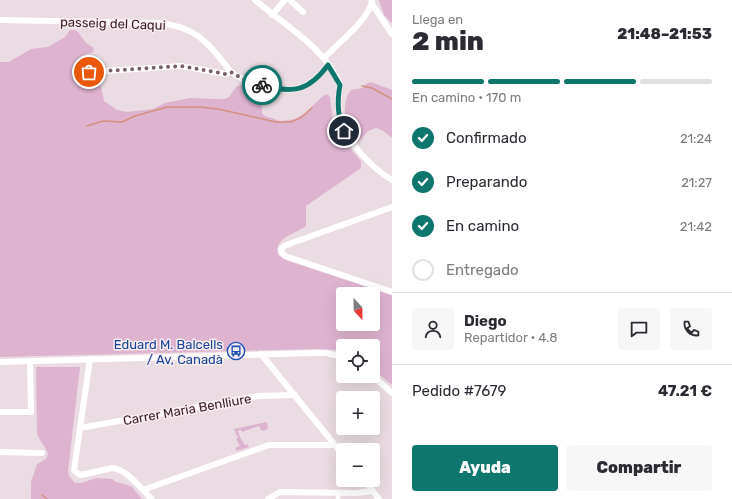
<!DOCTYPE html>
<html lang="es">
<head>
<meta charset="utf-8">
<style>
	:root { --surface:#fff; --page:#f7f7f7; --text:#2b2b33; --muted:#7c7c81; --line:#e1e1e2; --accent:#0f766e }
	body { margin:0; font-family:Rubik,sans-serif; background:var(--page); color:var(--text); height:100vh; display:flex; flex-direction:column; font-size:15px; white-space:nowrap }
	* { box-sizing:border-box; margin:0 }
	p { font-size:13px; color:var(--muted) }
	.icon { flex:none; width:22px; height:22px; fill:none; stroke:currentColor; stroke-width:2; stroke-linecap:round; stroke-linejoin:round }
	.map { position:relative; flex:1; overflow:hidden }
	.details { display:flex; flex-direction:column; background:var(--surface); width:340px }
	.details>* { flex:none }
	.needle { width:26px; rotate:158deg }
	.fabs { position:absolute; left:336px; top:287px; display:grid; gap:8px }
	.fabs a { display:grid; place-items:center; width:44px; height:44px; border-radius:4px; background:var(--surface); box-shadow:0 4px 16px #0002; font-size:20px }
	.pin { position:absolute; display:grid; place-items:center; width:34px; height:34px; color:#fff; margin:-17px; border:2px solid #fff; border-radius:50%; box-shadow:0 1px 4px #0007 }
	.courier { position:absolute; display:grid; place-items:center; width:40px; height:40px; margin:-20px; border:3px solid #0f766e; border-radius:50%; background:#fff; color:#222; box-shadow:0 1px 5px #0007 }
	.head em { font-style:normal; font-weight:800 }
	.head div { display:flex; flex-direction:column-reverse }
	.head { display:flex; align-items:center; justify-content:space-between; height:68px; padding:0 20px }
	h1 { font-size:26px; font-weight:800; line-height:30px }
	.bar { display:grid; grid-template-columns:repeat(4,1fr); gap:6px 4px; align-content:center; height:48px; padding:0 20px }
	.bar i { height:5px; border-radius:3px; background:var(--line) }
	.bar .selected { background:var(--accent) }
	.bar p { grid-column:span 4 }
	.line { display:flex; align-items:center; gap:10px; padding:0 20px; border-top:1px solid var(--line) }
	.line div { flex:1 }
	.round { display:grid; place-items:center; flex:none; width:42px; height:42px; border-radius:4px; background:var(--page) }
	ol { padding:0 20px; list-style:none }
	li { display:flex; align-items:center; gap:12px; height:44px }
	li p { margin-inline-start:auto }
	li .icon { padding:4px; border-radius:50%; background:var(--accent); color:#fff; stroke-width:4 }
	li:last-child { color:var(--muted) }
	li i { width:22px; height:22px; border:2px solid var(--line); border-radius:50% }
	.primary-button { display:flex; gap:8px; margin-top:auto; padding:8px 20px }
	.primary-button a { flex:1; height:46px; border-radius:4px; background:var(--accent); color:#fff; font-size:16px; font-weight:800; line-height:46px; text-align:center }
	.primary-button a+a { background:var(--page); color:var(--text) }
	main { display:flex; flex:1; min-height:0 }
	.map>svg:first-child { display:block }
</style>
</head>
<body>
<main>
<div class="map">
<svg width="392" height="499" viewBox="0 0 392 499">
	<rect width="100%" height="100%" fill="#eadce2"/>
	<g fill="#deb3d0" fill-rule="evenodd">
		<polygon points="379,0 392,0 392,23 384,15"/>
		<path d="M70 30H75L78 32 86 43 94 48 93 52 83 55 81 65 82 71 88 76H99L104 101 117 110 127 112 153 109 165 103 190 98 216 99H225L229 97 237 86 241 85 250 87 261 96 262 100V113L265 116 280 121 296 119 306 112 323 96 327 94 330 97 333 122 336 132 361 161V168L306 206V226C294 235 274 237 278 255L288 261 392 295V385L373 369V346H343V351L340 350 317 349 0 357V62H9L31 49 48 47 65 37ZM343 294H373V324H343Z"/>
		<path d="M371 82 392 90V138L382 130 376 128 368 131 358 142C345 133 340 102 351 90L363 88 366 84Z"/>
		<path d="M36 367H80L68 471 69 476 75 483H81L96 478 112 479 116 482 121 483 131 486 142 499H31V482L37 464 46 459 48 454C46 446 40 443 37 433Z"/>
		<polygon points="267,422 268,429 262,431 259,426 242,432 241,430 238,431 240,437 245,445 248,444 249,447 237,451 235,448 240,446 236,439 238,438 234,429"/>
	</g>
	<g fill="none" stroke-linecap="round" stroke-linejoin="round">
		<g stroke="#d5917e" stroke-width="1.5">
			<polyline points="362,86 372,88 392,99"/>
			<polyline points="87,126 103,121 122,122 135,116 167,107 200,107 218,109 276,122 291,122 302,117 312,108"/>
			<polyline points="42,495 47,499"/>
		</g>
		<polyline stroke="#fff" stroke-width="4.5" points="338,492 338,499"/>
		<g stroke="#fff" stroke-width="6">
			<path d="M255 0C283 24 327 49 340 85 338 96 337 108 340 119 346 141 373 169 392 180"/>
			<polyline points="290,0 303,12"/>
			<polyline points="372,4 392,34"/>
			<polyline points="272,15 285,0"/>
			<path d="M0 20 159 23C198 27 209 44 231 72"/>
			<path d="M324 58C336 45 371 18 372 0"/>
			<path d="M89 72 181 66 220 73 225 74 231 72C239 79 249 81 260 84 291 94 307 92 328 65"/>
			<polyline points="392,207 289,244 284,246 281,249 282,253 285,256 392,292"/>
			<polyline points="261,354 343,455"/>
			<path d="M90 359 74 470 77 473 81 475 112 468C127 469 141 489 152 499"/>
			<polyline points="0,362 314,353 326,353 343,357"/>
			<polyline points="373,376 392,393"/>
			<polyline points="0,412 31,412 30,361"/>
			<polyline points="80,428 258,396 295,395"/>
			<polyline points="0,452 42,453"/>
			<polyline points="364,480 379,499"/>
			<polyline points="143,490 269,445 334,445"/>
			<polyline points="268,499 280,492 356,493 373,491"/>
		</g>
	</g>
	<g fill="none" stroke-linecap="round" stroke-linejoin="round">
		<polyline stroke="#786066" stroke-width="4" stroke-dasharray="0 7.2" points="89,72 181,66 220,73 225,74 231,72 243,79 262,85"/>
		<path stroke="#0f766e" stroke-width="5" d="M262 85C293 94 309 91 328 65L340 85C337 101 337 116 344 131"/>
	</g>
	<defs>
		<symbol id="bus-ring" viewBox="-11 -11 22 22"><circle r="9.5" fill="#f7edf1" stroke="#1a4fb4" stroke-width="1.5"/><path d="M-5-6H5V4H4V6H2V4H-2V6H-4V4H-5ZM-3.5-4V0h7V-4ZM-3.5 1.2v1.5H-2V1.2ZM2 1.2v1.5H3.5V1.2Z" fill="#1a4fb4"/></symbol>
	</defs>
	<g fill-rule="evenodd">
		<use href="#bus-ring" x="226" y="341" width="20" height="20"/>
	</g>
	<g text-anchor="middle" stroke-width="3" stroke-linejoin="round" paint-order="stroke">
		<g font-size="13" fill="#3a1d23" stroke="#f7edf1">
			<text transform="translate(113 23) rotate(2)" y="5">passeig del Caqui</text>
			<text transform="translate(187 409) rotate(-10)" y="5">Carrer Maria Benlliure</text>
		</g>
		<g font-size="13" fill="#164399" stroke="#f7edf1" text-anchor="end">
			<text x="223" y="349">Eduard M. Balcells<tspan x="223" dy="15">/ Av, Canadà</tspan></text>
		</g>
	</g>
</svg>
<div class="fabs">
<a><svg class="needle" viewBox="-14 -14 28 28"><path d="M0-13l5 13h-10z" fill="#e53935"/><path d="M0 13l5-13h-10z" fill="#7c7c81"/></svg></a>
<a><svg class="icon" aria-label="locate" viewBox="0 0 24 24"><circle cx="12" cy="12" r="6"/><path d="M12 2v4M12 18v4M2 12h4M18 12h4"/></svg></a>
<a>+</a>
<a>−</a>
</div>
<div class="pin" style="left:89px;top:72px;background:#ea580c"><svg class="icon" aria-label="bag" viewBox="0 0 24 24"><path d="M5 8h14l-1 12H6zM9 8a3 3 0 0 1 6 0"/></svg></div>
<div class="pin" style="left:344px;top:131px;background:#1f2937"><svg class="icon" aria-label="home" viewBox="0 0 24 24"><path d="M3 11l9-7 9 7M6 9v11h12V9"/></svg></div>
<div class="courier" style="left:262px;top:85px"><svg class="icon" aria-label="bike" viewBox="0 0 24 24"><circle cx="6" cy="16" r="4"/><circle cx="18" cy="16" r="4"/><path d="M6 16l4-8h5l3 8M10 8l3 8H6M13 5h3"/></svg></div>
</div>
<section class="details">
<div class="head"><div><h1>2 min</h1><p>Llega en</p></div><em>21:48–21:53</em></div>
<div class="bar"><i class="selected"></i><i class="selected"></i><i class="selected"></i><i></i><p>En camino · 170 m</p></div>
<ol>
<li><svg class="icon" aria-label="check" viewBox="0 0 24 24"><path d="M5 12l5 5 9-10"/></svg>Confirmado<p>21:24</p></li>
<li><svg class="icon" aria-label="check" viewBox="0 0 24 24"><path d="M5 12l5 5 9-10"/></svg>Preparando<p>21:27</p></li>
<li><svg class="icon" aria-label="check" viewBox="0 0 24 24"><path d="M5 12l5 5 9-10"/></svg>En camino<p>21:42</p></li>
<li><i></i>Entregado</li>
</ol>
<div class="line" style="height:72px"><a class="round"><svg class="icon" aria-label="person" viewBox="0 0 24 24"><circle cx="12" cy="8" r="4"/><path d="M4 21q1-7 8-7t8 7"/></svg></a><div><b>Diego</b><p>Repartidor · 4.8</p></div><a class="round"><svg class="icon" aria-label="chat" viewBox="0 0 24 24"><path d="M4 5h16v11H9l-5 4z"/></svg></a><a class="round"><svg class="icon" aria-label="phone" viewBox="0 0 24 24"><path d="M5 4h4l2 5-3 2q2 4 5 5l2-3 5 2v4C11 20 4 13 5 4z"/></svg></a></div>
<div class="line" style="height:52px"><div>Pedido #7679</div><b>47.21 €</b></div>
<div class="primary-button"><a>Ayuda</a><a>Compartir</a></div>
</section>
</main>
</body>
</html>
